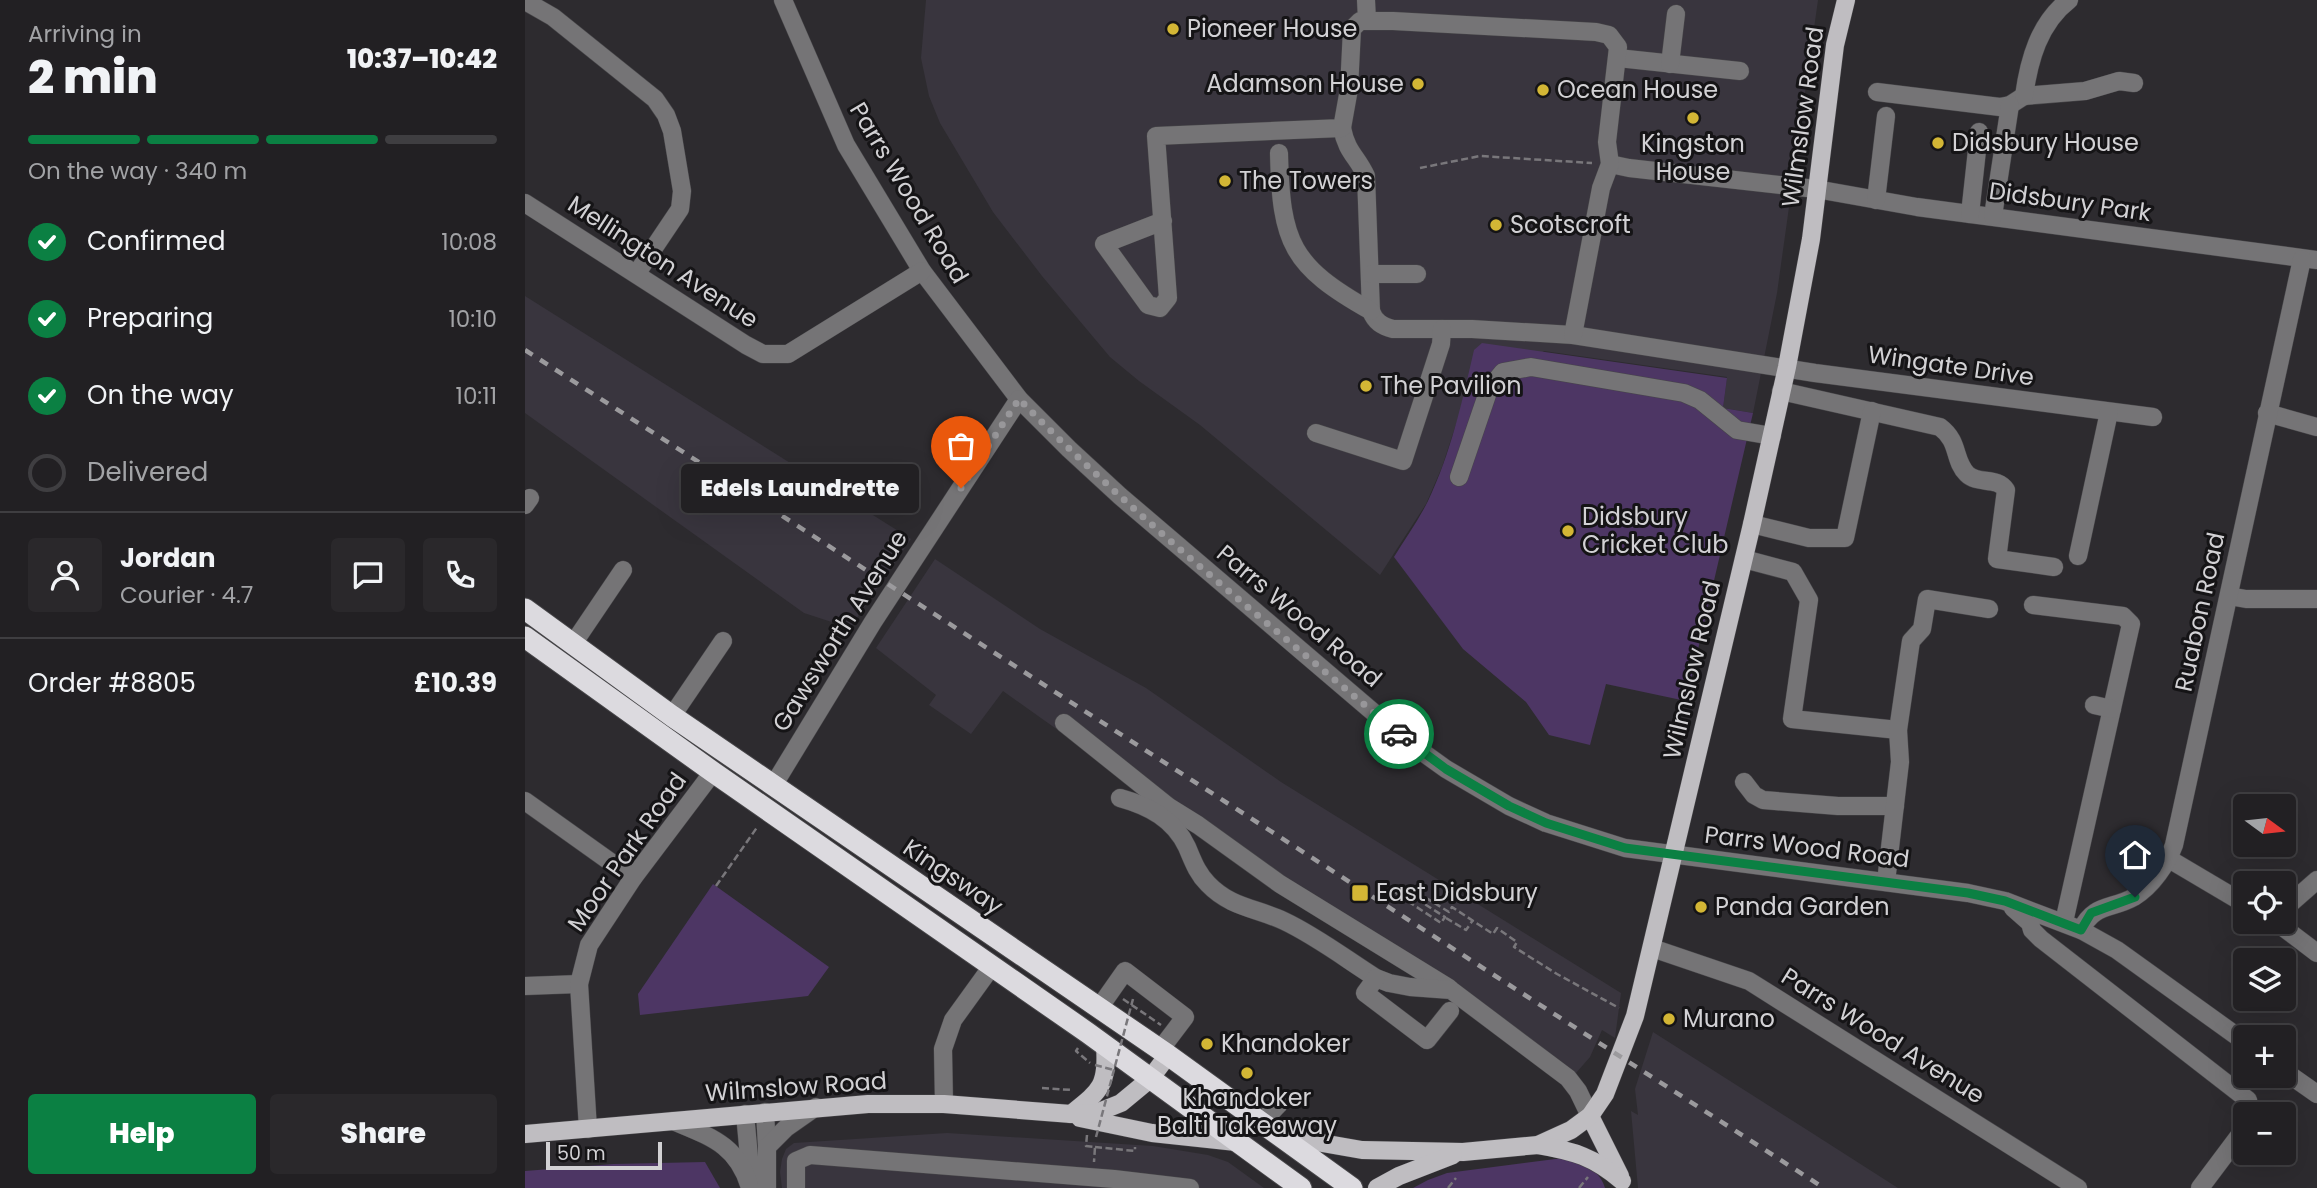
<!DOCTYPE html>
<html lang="en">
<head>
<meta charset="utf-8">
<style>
	:root { --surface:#222023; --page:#2a282b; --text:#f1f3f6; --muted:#a2a3a6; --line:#3f3e41; --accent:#0b8043 }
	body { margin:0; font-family:Poppins,sans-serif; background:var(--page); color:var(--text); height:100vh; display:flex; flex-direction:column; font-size:26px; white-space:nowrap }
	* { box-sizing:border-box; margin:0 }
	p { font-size:23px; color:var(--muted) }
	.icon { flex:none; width:38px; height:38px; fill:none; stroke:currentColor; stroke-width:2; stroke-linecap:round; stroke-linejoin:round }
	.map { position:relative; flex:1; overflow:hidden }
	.side { display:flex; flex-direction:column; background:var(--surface); width:525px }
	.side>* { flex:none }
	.needle { width:46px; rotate:105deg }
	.buttons { position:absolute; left:1708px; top:794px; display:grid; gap:14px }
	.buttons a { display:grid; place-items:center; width:63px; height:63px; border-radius:7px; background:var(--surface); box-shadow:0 7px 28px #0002,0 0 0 2px var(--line); font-size:35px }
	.scale { position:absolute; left:21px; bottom:18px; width:116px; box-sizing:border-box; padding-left:7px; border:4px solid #d2d1d4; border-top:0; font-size:19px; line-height:24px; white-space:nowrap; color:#d2d1d4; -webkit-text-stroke:5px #151416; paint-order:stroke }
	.pin { position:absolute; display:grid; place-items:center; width:60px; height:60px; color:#fff; margin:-72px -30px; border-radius:50% 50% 50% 0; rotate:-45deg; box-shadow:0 0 7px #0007 }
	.pin .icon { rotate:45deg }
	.courier { position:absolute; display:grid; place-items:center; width:70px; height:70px; margin:-35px; border:5px solid #0b8043; border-radius:50%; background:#fff; color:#222; box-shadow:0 2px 9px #0007 }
	.bubble { position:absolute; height:49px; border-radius:7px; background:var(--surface); box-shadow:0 7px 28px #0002,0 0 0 2px var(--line); font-size:23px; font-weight:800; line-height:49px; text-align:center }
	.overview em { font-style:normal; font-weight:800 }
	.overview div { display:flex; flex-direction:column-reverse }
	.overview { display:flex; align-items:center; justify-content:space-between; height:119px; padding:0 28px }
	h1 { font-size:46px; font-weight:800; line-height:52px }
	.bar { display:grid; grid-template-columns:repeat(4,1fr); gap:10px 7px; align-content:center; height:84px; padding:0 28px }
	.bar i { height:9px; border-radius:5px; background:var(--line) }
	.bar .current { background:var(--accent) }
	.bar p { grid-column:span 4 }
	.line { display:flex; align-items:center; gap:18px; padding:0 28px; border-top:2px solid var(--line) }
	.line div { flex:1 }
	.round { display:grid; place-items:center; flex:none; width:74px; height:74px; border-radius:7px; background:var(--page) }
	ol { padding:0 28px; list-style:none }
	li { display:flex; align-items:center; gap:21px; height:77px }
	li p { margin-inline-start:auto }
	li .icon { padding:7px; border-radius:50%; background:var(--accent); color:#fff; stroke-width:4 }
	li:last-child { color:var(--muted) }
	li i { width:38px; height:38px; border:4px solid var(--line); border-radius:50% }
	.button { display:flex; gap:14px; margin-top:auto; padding:14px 28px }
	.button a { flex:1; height:80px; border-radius:7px; background:var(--accent); color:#fff; font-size:28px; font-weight:800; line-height:80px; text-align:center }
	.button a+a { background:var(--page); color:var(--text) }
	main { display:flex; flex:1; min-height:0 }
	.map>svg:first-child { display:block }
</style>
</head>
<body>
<main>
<section class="side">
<div class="overview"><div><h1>2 min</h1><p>Arriving in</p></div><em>10:37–10:42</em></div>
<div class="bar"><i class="current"></i><i class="current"></i><i class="current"></i><i></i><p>On the way · 340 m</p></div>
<ol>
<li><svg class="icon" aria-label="check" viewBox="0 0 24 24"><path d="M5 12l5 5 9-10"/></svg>Confirmed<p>10:08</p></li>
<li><svg class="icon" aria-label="check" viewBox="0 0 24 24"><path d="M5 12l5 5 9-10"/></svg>Preparing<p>10:10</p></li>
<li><svg class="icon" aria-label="check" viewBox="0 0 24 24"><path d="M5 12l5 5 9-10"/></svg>On the way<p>10:11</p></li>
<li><i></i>Delivered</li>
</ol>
<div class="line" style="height:126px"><a class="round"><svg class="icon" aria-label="person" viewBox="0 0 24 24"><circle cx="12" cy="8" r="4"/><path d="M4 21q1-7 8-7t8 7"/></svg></a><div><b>Jordan</b><p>Courier · 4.7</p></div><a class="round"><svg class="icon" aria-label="chat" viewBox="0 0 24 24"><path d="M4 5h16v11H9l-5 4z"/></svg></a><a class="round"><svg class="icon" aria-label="phone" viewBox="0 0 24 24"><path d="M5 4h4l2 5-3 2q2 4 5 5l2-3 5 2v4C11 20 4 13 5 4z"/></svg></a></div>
<div class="line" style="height:91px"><div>Order #8805</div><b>£10.39</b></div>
<div class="button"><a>Help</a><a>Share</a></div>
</section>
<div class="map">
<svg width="1792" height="1188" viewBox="0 0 1792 1188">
	<rect width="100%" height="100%" fill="#2d2b2f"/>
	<g fill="#39353e">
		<polygon points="401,0 1293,0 1252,293 1228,413 1198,408 1202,377 1019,351 935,412 917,467 901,504 855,575 675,425 614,381 585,357 517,276 468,212 415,123 404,96 396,58"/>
		<polygon points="0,296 386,539 325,628 279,613 0,413"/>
		<polygon points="410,559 515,629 621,688 756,782 1096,993 1090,1038 1077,1030 1065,1057 1051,1073 924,980 606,782 478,691 446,734 404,705 411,695 351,648"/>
		<polygon points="1128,1032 1276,1126 1373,1188 1113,1188 1106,1111 1113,1115 1110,1089"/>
		<polygon points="422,1133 628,1146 683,1155 703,1162 739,1188 257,1188 255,1172 257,1159 261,1149 269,1143"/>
	</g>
	<g fill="#4d3664">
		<path d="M957 343 1202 378 1198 408 1228 413 1161 701 1081 684 1065 745 1024 735 1001 702 938 649 869 557C880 539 893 521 903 501 926 453 937 402 949 350Z"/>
		<polygon points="188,884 304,967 283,996 115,1015 113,994"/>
		<path d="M1046 1157C1061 1161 1076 1174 1080 1188H888L903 1180 922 1173Z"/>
		<polygon points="180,1162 195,1188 0,1188 0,1171 88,1164"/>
	</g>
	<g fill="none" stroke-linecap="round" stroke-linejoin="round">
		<defs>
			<g id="minor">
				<polyline points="258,0 321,145 397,271 494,399 544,449 595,496 882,741 921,769 984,806 1021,823 1100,848 1443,893 1480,901 1556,930 1592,950 1720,1042"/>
				<polyline points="841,0 842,20"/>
				<polyline points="0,1 28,17 130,99 141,115 147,131 157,191 155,209 112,273"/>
				<polyline points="1093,58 1215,71"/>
				<polyline points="1145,64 1151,14"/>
				<polyline points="1352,92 1475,107 1485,105 1499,96"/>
				<polyline points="1499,96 1560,91 1594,81 1609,83"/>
				<path d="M1499 96C1504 60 1514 23 1544 0"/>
				<path d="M817 128C822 153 832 156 841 176L846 311C850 322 857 326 868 329H947L1048 335 1290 373 1628 417"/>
				<path d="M754 153C756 243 766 266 846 311"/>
				<polyline points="1085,164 1104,168 1291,189 1392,207 1792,260"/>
				<polyline points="1351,200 1361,116"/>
				<polyline points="0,203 221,345 238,354 263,354 397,271"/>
				<polyline points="1445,214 1454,132"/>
				<polyline points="1468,216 1485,105"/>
				<polyline points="638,221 579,244 623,305 635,308 643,298 631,136 817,128 824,89 827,29 835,21 868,21 1071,32 1084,35 1093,47 1082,142 1085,164 1076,188 1048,335"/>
				<polyline points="846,274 892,274"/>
				<path d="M1256 391 1415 427C1435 442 1428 460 1442 474 1453 485 1472 476 1481 490L1472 559 1529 567"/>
				<polyline points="1742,413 1792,427"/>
				<polyline points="791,433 878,461 916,344 917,329"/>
				<polyline points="934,477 964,389 978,372 1006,367 1159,393 1175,400 1212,430 1247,436"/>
				<polyline points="0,505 5,498"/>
				<polyline points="1227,524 1284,538 1320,538 1347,411"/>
				<polyline points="1553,556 1584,412"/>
				<polyline points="1219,559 1268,572 1284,600 1267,719 1373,730"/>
				<polyline points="1704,596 1721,599 1792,599"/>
				<polyline points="1508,605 1598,616 1606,624 1539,922"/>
				<polyline points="48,644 98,570"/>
				<polyline points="1569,705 1587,709"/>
				<polyline points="147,716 198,641"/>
				<polyline points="539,723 644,807 673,825 755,884 924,988"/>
				<polyline points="1219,782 1229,795 1238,800 1313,806 1370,806"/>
				<polyline points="248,786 348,622 494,399"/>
				<path d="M595 798C624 806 649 819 662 847 668 861 672 873 683 884 706 908 732 908 759 921 791 936 821 959 851 978L864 983 885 987 926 990 1043 1078 1053 1091 1065 1116"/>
				<polyline points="0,801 108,878"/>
				<polyline points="1644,859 1720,904"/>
				<polyline points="1361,882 1375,762 1373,730 1386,641 1397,629 1402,599 1464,609"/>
				<polyline points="1488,908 1505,923 1507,930 1516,939 1723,1100 1726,1115"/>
				<polyline points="1759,909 1792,880"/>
				<polyline points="1751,922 1792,953"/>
				<path d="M1556 930C1569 903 1586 910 1609 897 1627 886 1642 864 1649 845L1777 259"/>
				<polyline points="1127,948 1224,981 1553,1188"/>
				<polyline points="851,978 840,993 902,1040 925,1011"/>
				<polyline points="0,986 54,984"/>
				<polyline points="574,1008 600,971 660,1017 635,1050"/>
				<polyline points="1759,1071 1792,1094"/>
				<polyline points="419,1104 418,1049 428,1020 467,966"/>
				<polyline points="240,1112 242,1147"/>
				<polyline points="220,1114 226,1178"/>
				<path d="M148 1121C186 1137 213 1145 225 1188"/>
				<polyline points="736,1123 754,1104"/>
				<polyline points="63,1129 54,984 64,945 108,878 188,772"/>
				<polyline points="242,1188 242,1147 261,1128 291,1107"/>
				<polyline points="271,1188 271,1161 285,1155 589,1179 665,1188"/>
				<polyline points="1675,1188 1720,1128"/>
			</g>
			<g id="major">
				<path d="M546 1114C575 1091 583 1086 580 1046"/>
				<polyline points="1065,1116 1095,1176"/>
				<polyline points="555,1118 627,1133 711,1142"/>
				<polyline points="748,1128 762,1130 797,1143 837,1150 938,1152 1013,1145 1046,1130 1065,1116 1080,1094 1110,1016 1227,524 1262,367 1286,239 1310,45 1321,0"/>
				<polyline points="0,1134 343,1104 419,1104 546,1114 571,1113 596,1103 625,1079 643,1055"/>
				<path d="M1013 1145C1049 1151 1069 1157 1097 1181"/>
				<polyline points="852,1188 874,1176 928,1155"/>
			</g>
			<g id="highway">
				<polyline points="0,609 147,716 643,1055 827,1188"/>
				<polyline points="0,637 188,772 563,1033 776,1188"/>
			</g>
		</defs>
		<use href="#minor" stroke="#474649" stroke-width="19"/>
		<use href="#major" stroke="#474649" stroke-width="19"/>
		<use href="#highway" stroke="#474649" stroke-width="23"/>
		<g stroke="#79777b" stroke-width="2.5" stroke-dasharray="7 3.5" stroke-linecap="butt">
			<polyline points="1269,151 1269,172"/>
			<polyline points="895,168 955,156 1067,163"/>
			<polyline points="191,886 233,826"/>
			<polyline points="870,892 878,898"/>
			<polyline points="876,902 878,898 916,923 920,917 882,893 885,888 924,912 927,907 968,934 972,928 992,942 989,947 1032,974 1094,1008"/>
			<polyline points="921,918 941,930 948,920"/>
			<polyline points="598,999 636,1025"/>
			<polyline points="553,1048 551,1051 565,1063"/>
			<polyline points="517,1088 547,1090"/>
			<polyline points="562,1135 561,1146 570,1147 569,1162"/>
			<polyline points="570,1147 610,1151 610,1147"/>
			<polyline points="923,1188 931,1178"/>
			<polyline points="1054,1188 1063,1177"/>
		</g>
		<use href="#minor" stroke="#757476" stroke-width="18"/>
		<use href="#major" stroke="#bfbdc1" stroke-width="18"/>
		<use href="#highway" stroke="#dcdadf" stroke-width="21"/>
		<polyline stroke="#9b9a9d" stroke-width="4.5" stroke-dasharray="9 9" stroke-linecap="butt" points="0,350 1299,1188"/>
		<g stroke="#79777b" stroke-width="2.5" stroke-dasharray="7 3.5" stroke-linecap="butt">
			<polyline points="570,1065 589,1070"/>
			<polyline points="571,1137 608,999"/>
		</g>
	</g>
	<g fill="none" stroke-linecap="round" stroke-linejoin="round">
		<path stroke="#98979a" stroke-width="7" stroke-dasharray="0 12.6" d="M436 488 494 399C612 520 746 625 874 734"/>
		<polyline stroke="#0b8043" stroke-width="9" points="874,734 921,769 984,806 1021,823 1100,848 1443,893 1480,901 1556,930 1566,913 1610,897"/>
	</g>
	<g fill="#d3b635" stroke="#151416" stroke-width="2.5">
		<circle cx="648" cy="29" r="7"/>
		<circle cx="893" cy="84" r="7"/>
		<circle cx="1018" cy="90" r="7"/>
		<circle cx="1168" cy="118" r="7"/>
		<circle cx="1413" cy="143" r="7"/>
		<circle cx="700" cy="181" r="7"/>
		<circle cx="971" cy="225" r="7"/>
		<circle cx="841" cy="386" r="7"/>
		<circle cx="1043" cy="531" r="7"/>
		<rect x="826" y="884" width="18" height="18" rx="3.5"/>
		<circle cx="1176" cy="907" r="7"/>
		<circle cx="1144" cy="1019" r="7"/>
		<circle cx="682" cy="1044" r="7"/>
		<circle cx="722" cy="1073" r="7"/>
	</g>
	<g text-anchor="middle" stroke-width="6" stroke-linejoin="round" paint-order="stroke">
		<g font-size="24" fill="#d2d1d4" stroke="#151416" text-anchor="start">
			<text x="662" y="37">Pioneer House</text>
			<text x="879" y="92" text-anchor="end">Adamson House</text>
			<text x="1032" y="98">Ocean House</text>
			<text x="1427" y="151">Didsbury House</text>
			<text x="1168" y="152" text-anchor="middle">Kingston<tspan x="1168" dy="28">House</tspan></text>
			<text x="714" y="189">The Towers</text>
			<text x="985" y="233">Scotscroft</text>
			<text x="855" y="394">The Pavilion</text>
			<text x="1057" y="525">Didsbury<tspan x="1057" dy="28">Cricket Club</tspan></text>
			<text x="851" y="901">East Didsbury</text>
			<text x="1190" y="915">Panda Garden</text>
			<text x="1158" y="1027">Murano</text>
			<text x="696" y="1052">Khandoker</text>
			<text x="722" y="1106" text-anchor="middle">Khandoker<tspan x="722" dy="28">Balti Takeaway</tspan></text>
		</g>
		<g font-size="24" fill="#d2d1d4" stroke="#151416">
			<text transform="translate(1278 117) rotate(-82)" y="8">Wilmslow Road</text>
			<text transform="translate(384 193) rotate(59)" y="8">Parrs Wood Road</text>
			<text transform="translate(1545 202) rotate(8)" y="8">Didsbury Park</text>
			<text transform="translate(138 262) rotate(33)" y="8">Mellington Avenue</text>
			<text transform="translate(1426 366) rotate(8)" y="8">Wingate Drive</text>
			<text transform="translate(1675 612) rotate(-78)" y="8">Ruabon Road</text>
			<text transform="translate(774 616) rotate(40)" y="8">Parrs Wood Road</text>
			<text transform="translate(315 631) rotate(-58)" y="8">Gawsworth Avenue</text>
			<text transform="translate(1167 670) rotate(-77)" y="8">Wilmslow Road</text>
			<text transform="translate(1282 847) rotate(7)" y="8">Parrs Wood Road</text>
			<text transform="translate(102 852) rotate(-55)" y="8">Moor Park Road</text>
			<text transform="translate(428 877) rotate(34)" y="8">Kingsway</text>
			<text transform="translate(1358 1036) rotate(32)" y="8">Parrs Wood Avenue</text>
			<text transform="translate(271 1087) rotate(-4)" y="8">Wilmslow Road</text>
		</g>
	</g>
</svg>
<div class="buttons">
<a><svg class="needle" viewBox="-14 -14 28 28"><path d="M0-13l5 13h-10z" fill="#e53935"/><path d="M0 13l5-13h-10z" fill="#a2a3a6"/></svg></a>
<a><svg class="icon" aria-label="locate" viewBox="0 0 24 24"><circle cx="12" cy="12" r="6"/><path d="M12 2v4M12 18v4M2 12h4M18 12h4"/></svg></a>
<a><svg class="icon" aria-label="layers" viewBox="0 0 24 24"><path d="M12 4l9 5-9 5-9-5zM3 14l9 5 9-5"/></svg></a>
<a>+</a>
<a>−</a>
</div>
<div class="scale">50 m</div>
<div class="pin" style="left:436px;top:488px;background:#ea580c"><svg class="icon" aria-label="bag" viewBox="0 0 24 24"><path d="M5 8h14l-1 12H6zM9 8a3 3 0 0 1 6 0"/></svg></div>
<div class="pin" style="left:1610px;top:897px;background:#1f2937"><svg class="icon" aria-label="home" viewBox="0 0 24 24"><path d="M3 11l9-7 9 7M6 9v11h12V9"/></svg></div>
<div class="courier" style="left:874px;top:734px"><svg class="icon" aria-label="car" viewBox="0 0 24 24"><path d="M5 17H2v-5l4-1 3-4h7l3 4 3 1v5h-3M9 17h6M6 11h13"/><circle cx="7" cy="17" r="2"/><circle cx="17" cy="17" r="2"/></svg></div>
<div class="bubble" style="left:156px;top:464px;width:238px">Edels Laundrette</div>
</div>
</main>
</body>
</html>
